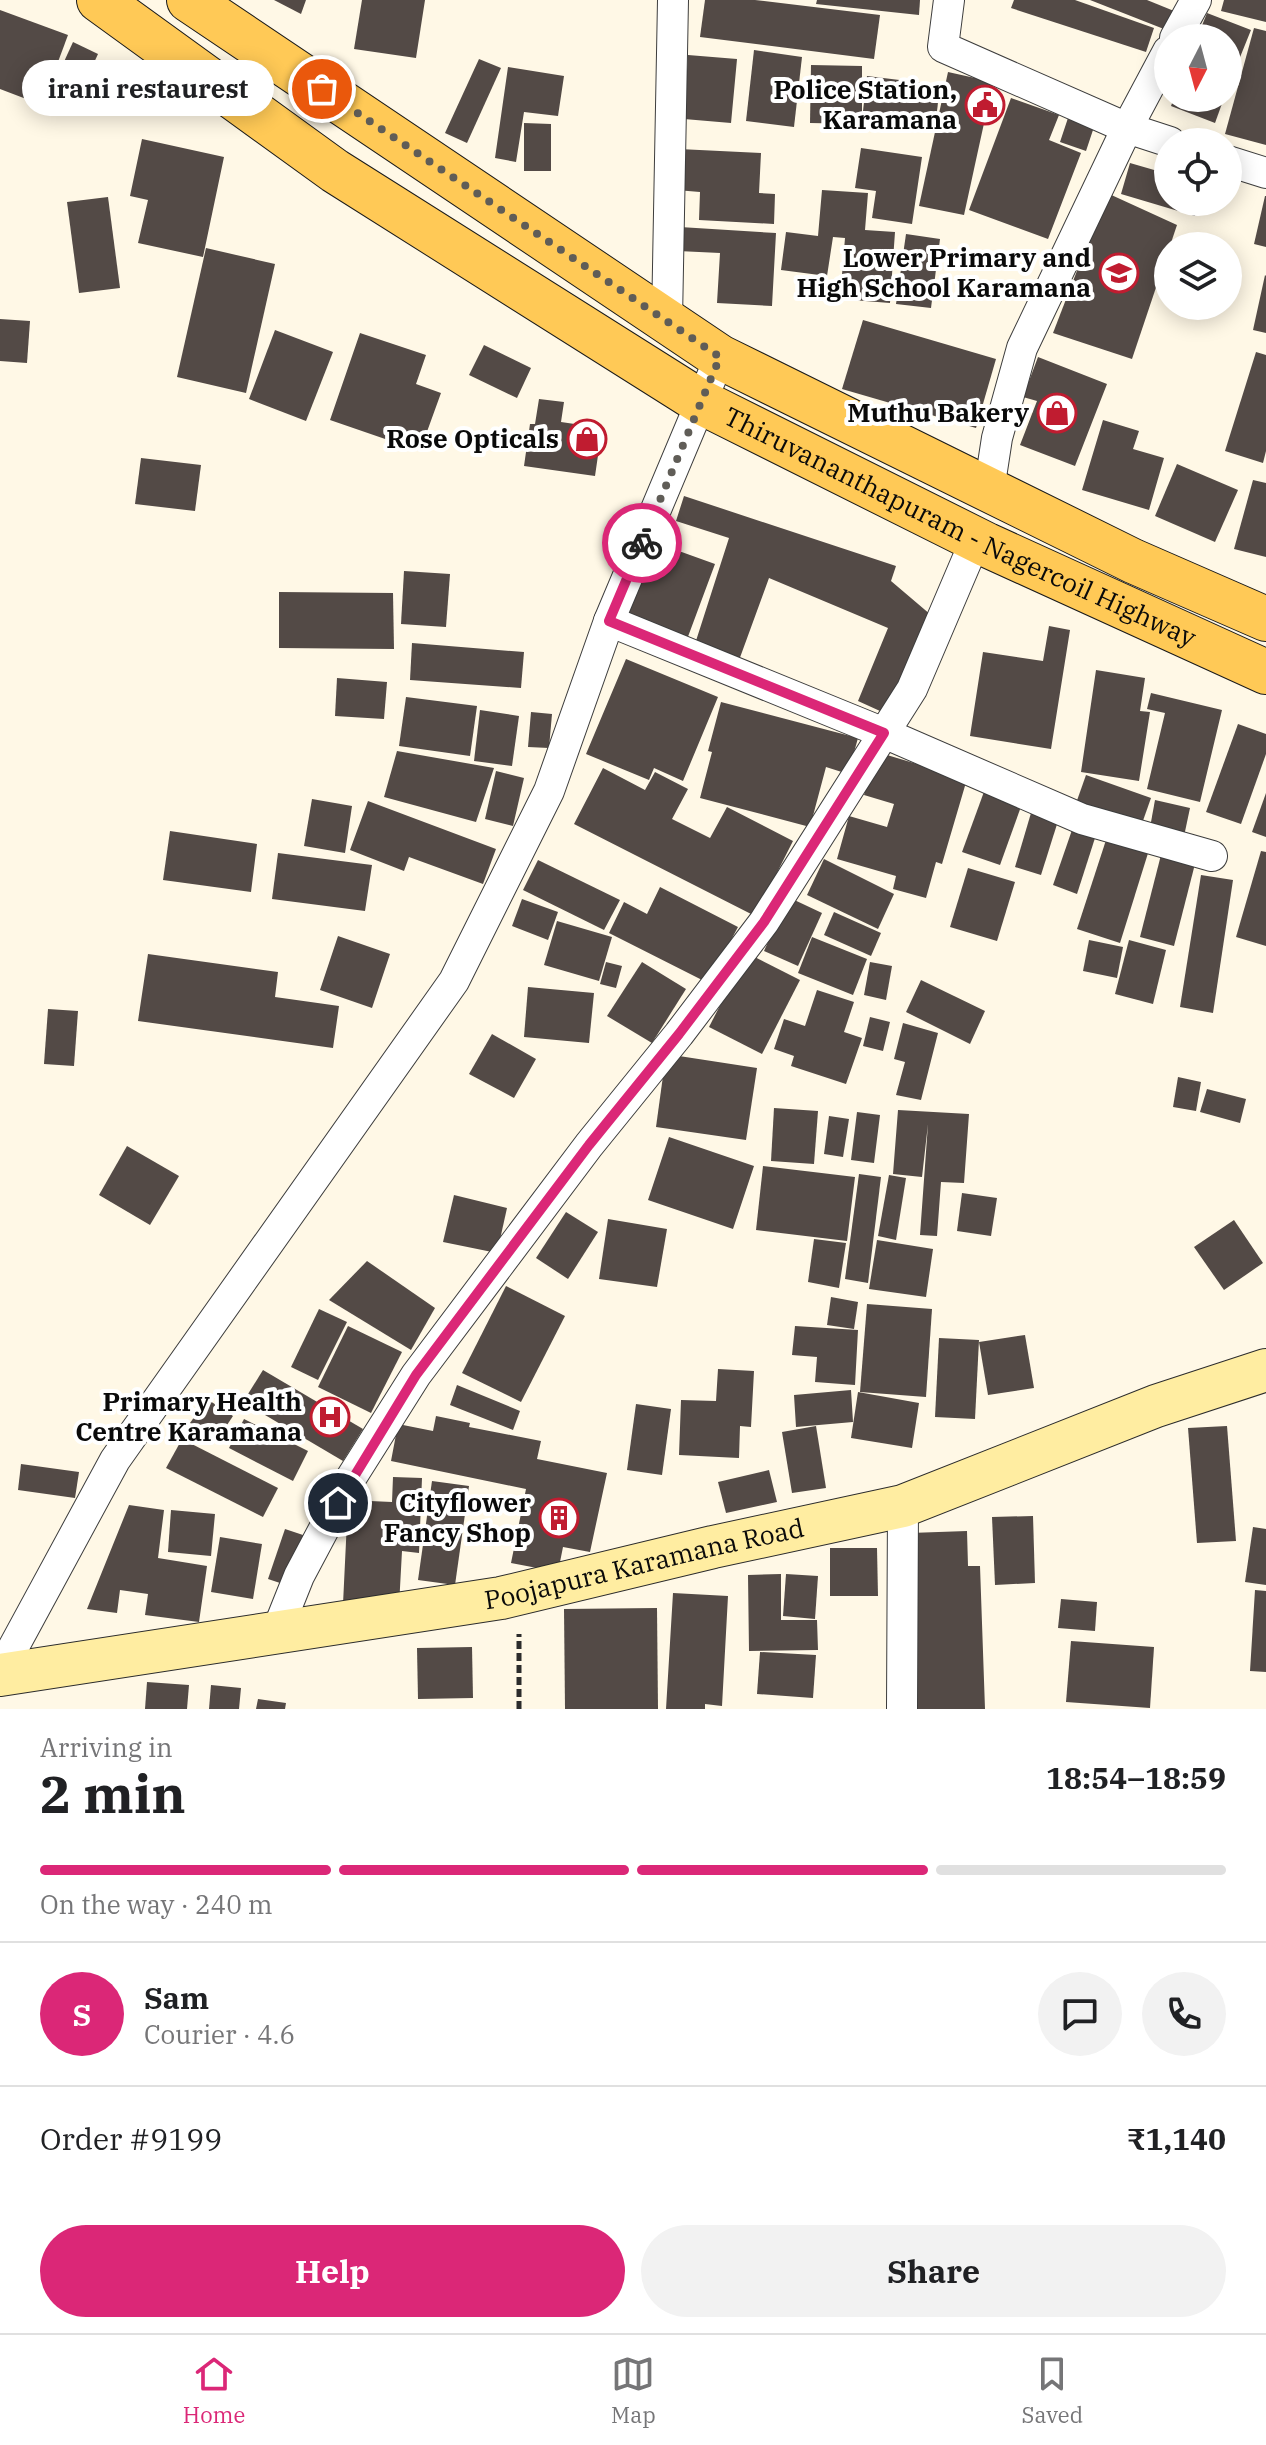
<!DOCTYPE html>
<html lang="en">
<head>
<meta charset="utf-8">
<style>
	:root { --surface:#fff; --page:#f2f2f2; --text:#202124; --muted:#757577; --line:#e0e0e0; --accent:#db2777 }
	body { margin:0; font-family:"IBM Plex Serif",serif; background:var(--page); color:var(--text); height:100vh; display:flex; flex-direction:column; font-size:30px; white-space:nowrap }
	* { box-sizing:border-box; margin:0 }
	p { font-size:26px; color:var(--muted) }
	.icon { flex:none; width:44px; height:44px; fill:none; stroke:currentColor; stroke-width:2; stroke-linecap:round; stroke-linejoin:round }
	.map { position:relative; height:1709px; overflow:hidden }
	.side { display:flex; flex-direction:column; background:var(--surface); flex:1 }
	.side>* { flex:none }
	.needle { width:52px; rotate:186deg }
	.controls { position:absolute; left:1154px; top:24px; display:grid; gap:16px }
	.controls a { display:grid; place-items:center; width:88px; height:88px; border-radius:50%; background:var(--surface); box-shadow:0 4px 20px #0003; font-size:40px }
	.pin { position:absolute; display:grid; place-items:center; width:68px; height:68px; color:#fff; margin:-34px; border:4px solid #fff; border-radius:50%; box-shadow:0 2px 8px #0007 }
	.courier { position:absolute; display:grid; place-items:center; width:80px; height:80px; margin:-40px; border:6px solid #db2777; border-radius:50%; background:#fff; color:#222; box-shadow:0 2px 10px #0007 }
	.bubble { position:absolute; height:56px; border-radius:28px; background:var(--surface); box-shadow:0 4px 20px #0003; font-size:26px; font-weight:800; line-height:56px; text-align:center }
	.overview em { font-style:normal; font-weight:800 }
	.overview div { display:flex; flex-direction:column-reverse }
	.overview { display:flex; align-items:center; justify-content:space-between; height:136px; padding:0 40px }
	h1 { font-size:52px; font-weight:800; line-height:60px }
	.bar { display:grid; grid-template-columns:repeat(4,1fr); gap:12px 8px; align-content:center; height:96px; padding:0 40px }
	.bar i { height:10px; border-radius:6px; background:var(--line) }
	.bar .selected { background:var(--accent) }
	.bar p { grid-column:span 4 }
	.line { display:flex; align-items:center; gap:20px; padding:0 40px; border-top:2px solid var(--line) }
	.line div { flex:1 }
	.round { display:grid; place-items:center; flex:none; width:84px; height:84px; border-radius:42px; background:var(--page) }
	.action { display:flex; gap:16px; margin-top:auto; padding:16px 40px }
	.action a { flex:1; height:92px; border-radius:48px; background:var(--accent); color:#fff; font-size:32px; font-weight:800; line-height:92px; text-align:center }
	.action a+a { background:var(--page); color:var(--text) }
	.menu { display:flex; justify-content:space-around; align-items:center; height:112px; border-top:2px solid var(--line); background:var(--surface); font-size:22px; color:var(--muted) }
	.menu a { display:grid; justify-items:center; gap:4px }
	.menu .selected { color:var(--accent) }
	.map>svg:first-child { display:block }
</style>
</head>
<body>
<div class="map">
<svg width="1266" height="1709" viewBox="0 0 1266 1709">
	<rect width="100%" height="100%" fill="#fff8e6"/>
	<g fill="#534a46">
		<polygon points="274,0 306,0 301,14"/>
		<polygon points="362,0 425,0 416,58 354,49"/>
		<polygon points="705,0 755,0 880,15 874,59 700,37"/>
		<polygon points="817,0 920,0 919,15 816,4"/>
		<polygon points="1014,0 1075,0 1154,28 1146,52 1011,8"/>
		<polygon points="1090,0 1147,0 1179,13 1169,31"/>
		<polygon points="1224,0 1266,0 1266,22 1221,11"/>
		<polygon points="0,10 68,35 42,105 0,89"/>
		<polygon points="1207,13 1251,30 1228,87 1228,38 1197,38"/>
		<polygon points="1254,28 1266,31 1266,145 1225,134"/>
		<polygon points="73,42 98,54 77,100 52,88"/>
		<polygon points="754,50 802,57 794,127 746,121"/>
		<polygon points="688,55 737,59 731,123 684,119"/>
		<polygon points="479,59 501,68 467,143 445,133"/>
		<polygon points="811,65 862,66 862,124 810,123"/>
		<polygon points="508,67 564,76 558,116 524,112 516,162 495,158"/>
		<polygon points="948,72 993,82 964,215 919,206"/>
		<polygon points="867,76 940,85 936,120 863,111"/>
		<polygon points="1011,98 1059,115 1049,140 1081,153 1048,239 969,210"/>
		<polygon points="1174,98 1224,98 1215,123 1171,106"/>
		<polygon points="1068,118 1094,127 1086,151 1060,142"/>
		<polygon points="524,123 551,124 551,171 524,171"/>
		<polygon points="142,139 224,157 203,257 138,243 148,200 130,196"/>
		<polygon points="861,148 922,157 912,224 872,218 876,191 855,188"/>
		<polygon points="679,149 761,153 759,193 775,194 774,224 699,220 700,192 676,190"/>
		<polygon points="1130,163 1168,174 1168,202 1199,202 1195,216 1121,194"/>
		<polygon points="822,190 868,193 865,230 895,232 890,303 840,299 845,238 833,237 827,276 781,270 786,232 818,236"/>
		<polygon points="1107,193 1177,225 1132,359 1053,333"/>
		<polygon points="1265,196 1266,196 1266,247 1254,244"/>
		<polygon points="108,197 120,288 79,293 67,202"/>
		<polygon points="680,227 776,233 772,306 717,303 720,253 678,251"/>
		<polygon points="906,234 940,239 931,308 896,304"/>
		<polygon points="206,248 275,264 246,393 177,377"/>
		<polygon points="1265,275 1266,276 1266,333 1253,330"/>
		<polygon points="0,319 30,321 27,363 0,361"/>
		<polygon points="863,320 996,359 976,428 842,389"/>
		<polygon points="275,330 333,352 306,421 249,399"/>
		<polygon points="360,333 426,355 416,384 441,393 420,451 330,420"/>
		<polygon points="484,345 531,368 517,398 469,375"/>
		<polygon points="1256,352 1266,355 1266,451 1263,463 1225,451"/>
		<polygon points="1038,357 1107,384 1075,466 1020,445 1037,401 1023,397"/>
		<polygon points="539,399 564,402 561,422 602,428 595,476 524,466 530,424 535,424"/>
		<polygon points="1103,420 1139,431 1133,449 1164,458 1149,510 1082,490"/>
		<polygon points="141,458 201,465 195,511 135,504"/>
		<polygon points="1177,464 1238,490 1215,542 1155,516"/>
		<polygon points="1253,480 1266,483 1266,557 1234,549"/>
		<polygon points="684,496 896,566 891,581 931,615 891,716 858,701 888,628 769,578 738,663 694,647 729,538 676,521"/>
		<polygon points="665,546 715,564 686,642 625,620 643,569 655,573"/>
		<polygon points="404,571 450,574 446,627 401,624"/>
		<polygon points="279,592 393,593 394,649 279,648"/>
		<polygon points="1049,626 1070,630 1051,749 970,736 983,652 1043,661"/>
		<polygon points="412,643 524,652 521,688 410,680"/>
		<polygon points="626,659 718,697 683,781 654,768 649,780 586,754"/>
		<polygon points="1096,670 1145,678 1140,711 1150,712 1139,781 1081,772"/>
		<polygon points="337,678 387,682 384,719 335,716"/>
		<polygon points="1151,693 1222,710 1200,802 1147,789 1165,713 1147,709"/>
		<polygon points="406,697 477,706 470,756 399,746"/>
		<polygon points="721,702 858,738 848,774 826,767 810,827 700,798 712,752 708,751"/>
		<polygon points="480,710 519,716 512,766 474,761"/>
		<polygon points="531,712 552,714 549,748 528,747"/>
		<polygon points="1238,724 1266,734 1266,754 1241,824 1206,812"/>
		<polygon points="397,751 494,768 476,822 384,797"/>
		<polygon points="877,752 967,779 942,864 936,862 926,898 893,889 896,876 837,859 849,816 887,827 894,804 864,795"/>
		<polygon points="603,768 645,790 655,772 688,789 672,819 710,838 727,807 793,841 755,916 574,824"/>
		<polygon points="496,771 524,778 513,826 485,819"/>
		<polygon points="1086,775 1151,798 1139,832 1074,809"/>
		<polygon points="985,789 1023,801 1000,865 962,852"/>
		<polygon points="1266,793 1266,837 1252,832"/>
		<polygon points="312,799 352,806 345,853 304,846"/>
		<polygon points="1155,800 1190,808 1183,841 1149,833"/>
		<polygon points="368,801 496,849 483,884 409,857 404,871 350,850"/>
		<polygon points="1031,813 1058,821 1041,875 1015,867"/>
		<polygon points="1072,830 1095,838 1077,894 1053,885"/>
		<polygon points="170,831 257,844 251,892 163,880"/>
		<polygon points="1107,837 1149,850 1120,943 1077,929"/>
		<polygon points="1162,851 1196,860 1174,946 1140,937"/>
		<polygon points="1261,851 1266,852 1266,946 1236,937"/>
		<polygon points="278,853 372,865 365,911 272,899"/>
		<polygon points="824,859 894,894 878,929 807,895"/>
		<polygon points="538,860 620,900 604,930 523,890"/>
		<polygon points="968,868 1015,882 997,941 950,927"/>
		<polygon points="1201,875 1233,880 1213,1013 1180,1007"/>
		<polygon points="660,887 738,927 708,983 609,933 624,902 647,914"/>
		<polygon points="788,897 822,913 798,966 764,951"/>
		<polygon points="522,899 558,912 548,940 512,926"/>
		<polygon points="834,912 881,933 871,956 824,935"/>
		<polygon points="557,921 612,937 599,981 544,965"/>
		<polygon points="338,936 390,954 372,1008 320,990"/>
		<polygon points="812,937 867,959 853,995 798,973"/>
		<polygon points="1089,940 1123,947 1117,978 1083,971"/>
		<polygon points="1129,940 1166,950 1153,1004 1115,994"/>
		<polygon points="747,953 800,980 762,1054 709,1027"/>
		<polygon points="148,954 278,972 275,997 339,1006 333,1048 138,1021"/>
		<polygon points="606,962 622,966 616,988 600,984"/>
		<polygon points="642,962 686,989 652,1043 607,1016"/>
		<polygon points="870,962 892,966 886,1000 864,995"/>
		<polygon points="921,980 985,1011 970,1044 906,1012"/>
		<polygon points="528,987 594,993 589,1043 524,1037"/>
		<polygon points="817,990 854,1002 844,1032 862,1038 846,1084 791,1066 794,1056 774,1049 784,1019 805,1026"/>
		<polygon points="48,1009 78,1011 74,1066 44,1064"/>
		<polygon points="870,1017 890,1022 883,1051 863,1046"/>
		<polygon points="903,1023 938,1033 921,1100 896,1095 905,1062 894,1059"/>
		<polygon points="492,1034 536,1059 514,1098 469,1074"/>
		<polygon points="666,1054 757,1068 746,1140 656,1127"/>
		<polygon points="1178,1077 1201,1082 1196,1111 1173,1107"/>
		<polygon points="1207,1089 1246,1099 1240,1123 1200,1112"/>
		<polygon points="774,1108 818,1111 814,1164 771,1161"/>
		<polygon points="898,1110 969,1114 964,1183 941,1182 937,1236 920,1235 928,1124 922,1177 893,1174"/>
		<polygon points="857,1112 880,1115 874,1163 851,1160"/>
		<polygon points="829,1116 849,1119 843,1157 824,1154"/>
		<polygon points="669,1137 754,1166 733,1229 648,1200"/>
		<polygon points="127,1146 179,1176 150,1225 99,1195"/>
		<polygon points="763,1166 855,1177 847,1241 756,1230"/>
		<polygon points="859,1174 881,1177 868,1283 845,1279"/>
		<polygon points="889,1175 906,1178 896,1240 878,1236"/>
		<polygon points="962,1193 997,1198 991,1236 957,1231"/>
		<polygon points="454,1195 507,1208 497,1253 443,1242"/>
		<polygon points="566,1212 598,1232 568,1279 536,1258"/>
		<polygon points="608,1219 667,1229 657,1287 599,1279"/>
		<polygon points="1234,1220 1263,1263 1224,1290 1194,1247"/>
		<polygon points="814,1239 846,1243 839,1288 808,1282"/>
		<polygon points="877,1240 933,1249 926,1297 869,1289"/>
		<polygon points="367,1261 435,1308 411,1350 329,1300"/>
		<polygon points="506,1286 565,1316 521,1402 462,1373"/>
		<polygon points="831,1297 858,1302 854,1329 827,1325"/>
		<polygon points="867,1304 932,1309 926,1397 860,1392"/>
		<polygon points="319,1309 347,1322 318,1380 291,1367"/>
		<polygon points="348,1326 402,1352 371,1413 318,1387"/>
		<polygon points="795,1326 858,1330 855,1385 815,1382 817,1357 792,1355"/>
		<polygon points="1025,1335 1034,1388 988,1395 979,1342"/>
		<polygon points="939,1338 979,1340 975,1419 935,1417"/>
		<polygon points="718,1369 754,1371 751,1427 740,1426 739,1458 679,1455 681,1400 716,1401"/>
		<polygon points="263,1370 363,1429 343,1461 243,1402"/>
		<polygon points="457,1385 520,1411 513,1430 450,1405"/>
		<polygon points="851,1390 853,1422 796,1427 794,1395"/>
		<polygon points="858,1392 919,1403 912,1448 851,1438"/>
		<polygon points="207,1399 233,1416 217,1440 190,1423"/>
		<polygon points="636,1404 671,1409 662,1475 627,1470"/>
		<polygon points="436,1416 470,1423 469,1427 541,1441 537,1459 607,1473 590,1552 563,1547 558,1572 511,1563 526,1489 391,1461 398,1424 433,1431"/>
		<polygon points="244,1419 308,1451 293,1481 229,1448"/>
		<polygon points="816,1426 826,1488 792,1493 782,1432"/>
		<polygon points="1227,1426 1236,1541 1197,1543 1188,1428"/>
		<polygon points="182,1439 278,1488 263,1517 166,1468"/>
		<polygon points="21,1464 79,1472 75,1498 18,1490"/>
		<polygon points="769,1470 777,1502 726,1513 718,1482"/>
		<polygon points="393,1477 422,1478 419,1553 402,1551 399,1606 343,1604 348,1500 392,1502"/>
		<polygon points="432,1481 469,1486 455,1585 418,1580"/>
		<polygon points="129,1505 164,1510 158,1558 207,1566 199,1622 145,1615 148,1594 120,1590 117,1613 87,1609"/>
		<polygon points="171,1510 215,1514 211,1556 168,1552"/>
		<polygon points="1033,1516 1035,1583 995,1585 992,1517"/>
		<polygon points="1253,1527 1266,1529 1266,1585 1245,1582"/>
		<polygon points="285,1529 306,1536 289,1586 268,1579"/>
		<polygon points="967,1531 968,1566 980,1566 985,1709 917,1709 910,1533"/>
		<polygon points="220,1537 262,1544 253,1599 211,1592"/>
		<polygon points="830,1548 877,1548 878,1596 830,1596"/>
		<polygon points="781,1574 781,1620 817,1620 818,1650 749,1651 748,1575"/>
		<polygon points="786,1574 818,1576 815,1619 783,1616"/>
		<polygon points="1255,1590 1266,1591 1266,1672 1250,1671"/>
		<polygon points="673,1593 728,1596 722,1706 705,1704 705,1709 666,1709"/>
		<polygon points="1061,1599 1097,1602 1095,1631 1058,1628"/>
		<polygon points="657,1608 658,1709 565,1709 564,1609"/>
		<polygon points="1071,1641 1154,1647 1150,1708 1066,1702"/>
		<polygon points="472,1647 473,1698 418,1699 417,1648"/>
		<polygon points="760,1652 816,1655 813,1698 757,1694"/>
		<polygon points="147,1682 189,1685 187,1709 145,1709"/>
		<polygon points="211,1685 241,1688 239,1709 209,1709"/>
		<polygon points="258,1699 286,1703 285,1709 256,1709"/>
	</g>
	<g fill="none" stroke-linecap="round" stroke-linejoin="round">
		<defs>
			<g id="minor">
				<polyline points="949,0 943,47 1127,128 1170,142"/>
				<polyline points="1175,38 1196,0"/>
				<polyline points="1228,161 1266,173"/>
				<polyline points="667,320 673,0"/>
				<polyline points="989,490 997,438 1022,348 1127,128 1168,51"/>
				<polyline points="609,621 884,733 1082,819 1212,856"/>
				<polyline points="277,1631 299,1576 351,1478 416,1375 589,1145 679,1034 764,922 912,689 976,539"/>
				<polyline points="0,1672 115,1460 454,981 549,791 609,621 720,357"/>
				<polyline points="902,1709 903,1506"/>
			</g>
			<g id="secondary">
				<path id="s1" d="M0 1675 501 1598 713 1547 903 1506 1156 1406 1266 1370"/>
			</g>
			<g id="primary">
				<path id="s2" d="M99 0 335 171 701 402 987 545 1266 672"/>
				<polyline points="189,0 720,357 1133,561 1266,619"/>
			</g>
		</defs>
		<use href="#minor" stroke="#3d3d3d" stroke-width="32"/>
		<use href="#secondary" stroke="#2c2c2c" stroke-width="44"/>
		<use href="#primary" stroke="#1b1b1b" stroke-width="46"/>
		<polyline stroke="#2c2c2c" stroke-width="5" stroke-dasharray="8 4" stroke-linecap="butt" points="519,1709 519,1634"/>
		<use href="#minor" stroke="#fff" stroke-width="30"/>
		<use href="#secondary" stroke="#ffeda1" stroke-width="42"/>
		<use href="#primary" stroke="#ffc956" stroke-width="44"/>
	</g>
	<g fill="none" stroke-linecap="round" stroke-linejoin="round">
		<polyline stroke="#605d57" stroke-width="8" stroke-dasharray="0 14.4" points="322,89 720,357 642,543"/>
		<polyline stroke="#db2777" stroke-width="10" points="338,1503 416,1375 589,1145 679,1034 764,922 884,733 609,621 642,543"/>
	</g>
	<defs>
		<symbol id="civic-ring" viewBox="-11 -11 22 22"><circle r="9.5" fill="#fff" stroke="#c01c30" stroke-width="1.5"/><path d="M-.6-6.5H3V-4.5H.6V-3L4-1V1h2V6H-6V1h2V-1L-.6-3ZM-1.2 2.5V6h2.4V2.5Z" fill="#c01c30"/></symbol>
		<symbol id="school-ring" viewBox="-11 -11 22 22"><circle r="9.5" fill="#fff" stroke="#c01c30" stroke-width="1.5"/><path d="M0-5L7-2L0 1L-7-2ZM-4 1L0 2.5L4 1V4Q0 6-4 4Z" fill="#c01c30"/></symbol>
		<symbol id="shop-ring" viewBox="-11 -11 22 22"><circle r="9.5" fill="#fff" stroke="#c01c30" stroke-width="1.5"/><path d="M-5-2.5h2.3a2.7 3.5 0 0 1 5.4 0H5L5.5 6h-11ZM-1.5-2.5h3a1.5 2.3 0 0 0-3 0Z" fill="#c01c30"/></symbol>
		<symbol id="hospital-ring" viewBox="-11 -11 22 22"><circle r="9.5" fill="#fff" stroke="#c01c30" stroke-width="1.5"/><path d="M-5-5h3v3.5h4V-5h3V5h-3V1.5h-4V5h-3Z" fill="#c01c30"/></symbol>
		<symbol id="building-ring" viewBox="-11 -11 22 22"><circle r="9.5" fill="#fff" stroke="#c01c30" stroke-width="1.5"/><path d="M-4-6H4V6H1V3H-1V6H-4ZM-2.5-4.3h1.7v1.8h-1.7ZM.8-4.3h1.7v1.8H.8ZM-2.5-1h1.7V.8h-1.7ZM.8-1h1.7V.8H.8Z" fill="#c01c30"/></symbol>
	</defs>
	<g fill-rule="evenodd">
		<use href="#civic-ring" x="963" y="83" width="44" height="44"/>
		<use href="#school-ring" x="1097" y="251" width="44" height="44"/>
		<use href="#shop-ring" x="1035" y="391" width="44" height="44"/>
		<use href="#shop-ring" x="565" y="417" width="44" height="44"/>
		<use href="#hospital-ring" x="308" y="1395" width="44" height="44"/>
		<use href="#building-ring" x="537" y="1496" width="44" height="44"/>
	</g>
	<g text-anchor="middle" stroke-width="8" stroke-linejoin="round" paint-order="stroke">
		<g font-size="26" font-weight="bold" fill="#0a0a0a" stroke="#fff" text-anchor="end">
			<text x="957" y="99">Police Station,<tspan x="957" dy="30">Karamana</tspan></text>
			<text x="1091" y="267">Lower Primary and<tspan x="1091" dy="30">High School Karamana</tspan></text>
			<text x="1029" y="422">Muthu Bakery</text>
			<text x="559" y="448">Rose Opticals</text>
			<text x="302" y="1411">Primary Health<tspan x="302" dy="30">Centre Karamana</tspan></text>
			<text x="531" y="1512">Cityflower<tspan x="531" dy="30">Fancy Shop</tspan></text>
		</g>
		<g font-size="26" fill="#0a0a0a" stroke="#fff">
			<text dy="9" stroke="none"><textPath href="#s2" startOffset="1012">Thiruvananthapuram - Nagercoil Highway</textPath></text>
			<text dy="9" stroke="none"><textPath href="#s1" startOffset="654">Poojapura Karamana Road</textPath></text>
		</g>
	</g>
</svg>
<div class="controls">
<a><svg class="needle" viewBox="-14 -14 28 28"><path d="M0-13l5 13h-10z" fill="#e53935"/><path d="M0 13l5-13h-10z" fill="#757577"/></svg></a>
<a><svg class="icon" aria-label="locate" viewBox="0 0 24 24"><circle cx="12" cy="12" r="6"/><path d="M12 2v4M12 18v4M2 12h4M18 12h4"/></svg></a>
<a><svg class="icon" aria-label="layers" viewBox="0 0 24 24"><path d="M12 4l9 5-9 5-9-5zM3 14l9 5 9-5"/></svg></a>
</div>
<div class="pin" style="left:322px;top:89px;background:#ea580c"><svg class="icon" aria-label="bag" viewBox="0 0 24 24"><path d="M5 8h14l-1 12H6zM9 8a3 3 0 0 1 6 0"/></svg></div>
<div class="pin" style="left:338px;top:1503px;background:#1f2937"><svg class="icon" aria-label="home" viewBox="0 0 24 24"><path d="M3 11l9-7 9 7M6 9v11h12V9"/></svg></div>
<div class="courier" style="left:642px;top:543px"><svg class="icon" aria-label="bike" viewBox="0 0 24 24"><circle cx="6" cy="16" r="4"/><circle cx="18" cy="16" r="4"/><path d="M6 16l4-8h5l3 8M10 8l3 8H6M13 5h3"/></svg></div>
<div class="bubble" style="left:22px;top:60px;width:252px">irani restaurest</div>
</div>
<section class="side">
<div class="overview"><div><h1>2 min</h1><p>Arriving in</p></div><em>18:54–18:59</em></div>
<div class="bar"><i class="selected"></i><i class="selected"></i><i class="selected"></i><i></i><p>On the way · 240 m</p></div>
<div class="line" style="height:144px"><b class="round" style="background:var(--accent);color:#fff">S</b><div><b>Sam</b><p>Courier · 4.6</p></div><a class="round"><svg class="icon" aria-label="chat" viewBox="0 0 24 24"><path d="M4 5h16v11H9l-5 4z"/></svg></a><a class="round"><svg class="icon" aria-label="phone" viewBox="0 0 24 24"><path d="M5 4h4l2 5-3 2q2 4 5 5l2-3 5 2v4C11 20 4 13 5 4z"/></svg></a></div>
<div class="line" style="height:104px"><div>Order #9199</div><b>₹1,140</b></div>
<div class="action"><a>Help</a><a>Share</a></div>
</section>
<nav class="menu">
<a class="selected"><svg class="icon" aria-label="home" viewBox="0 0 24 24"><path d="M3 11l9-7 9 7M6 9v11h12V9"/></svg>Home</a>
<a><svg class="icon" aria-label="map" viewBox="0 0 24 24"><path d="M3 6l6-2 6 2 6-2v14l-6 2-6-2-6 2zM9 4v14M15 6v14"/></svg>Map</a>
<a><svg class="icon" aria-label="saved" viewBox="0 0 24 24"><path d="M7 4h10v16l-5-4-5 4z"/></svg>Saved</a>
</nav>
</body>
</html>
